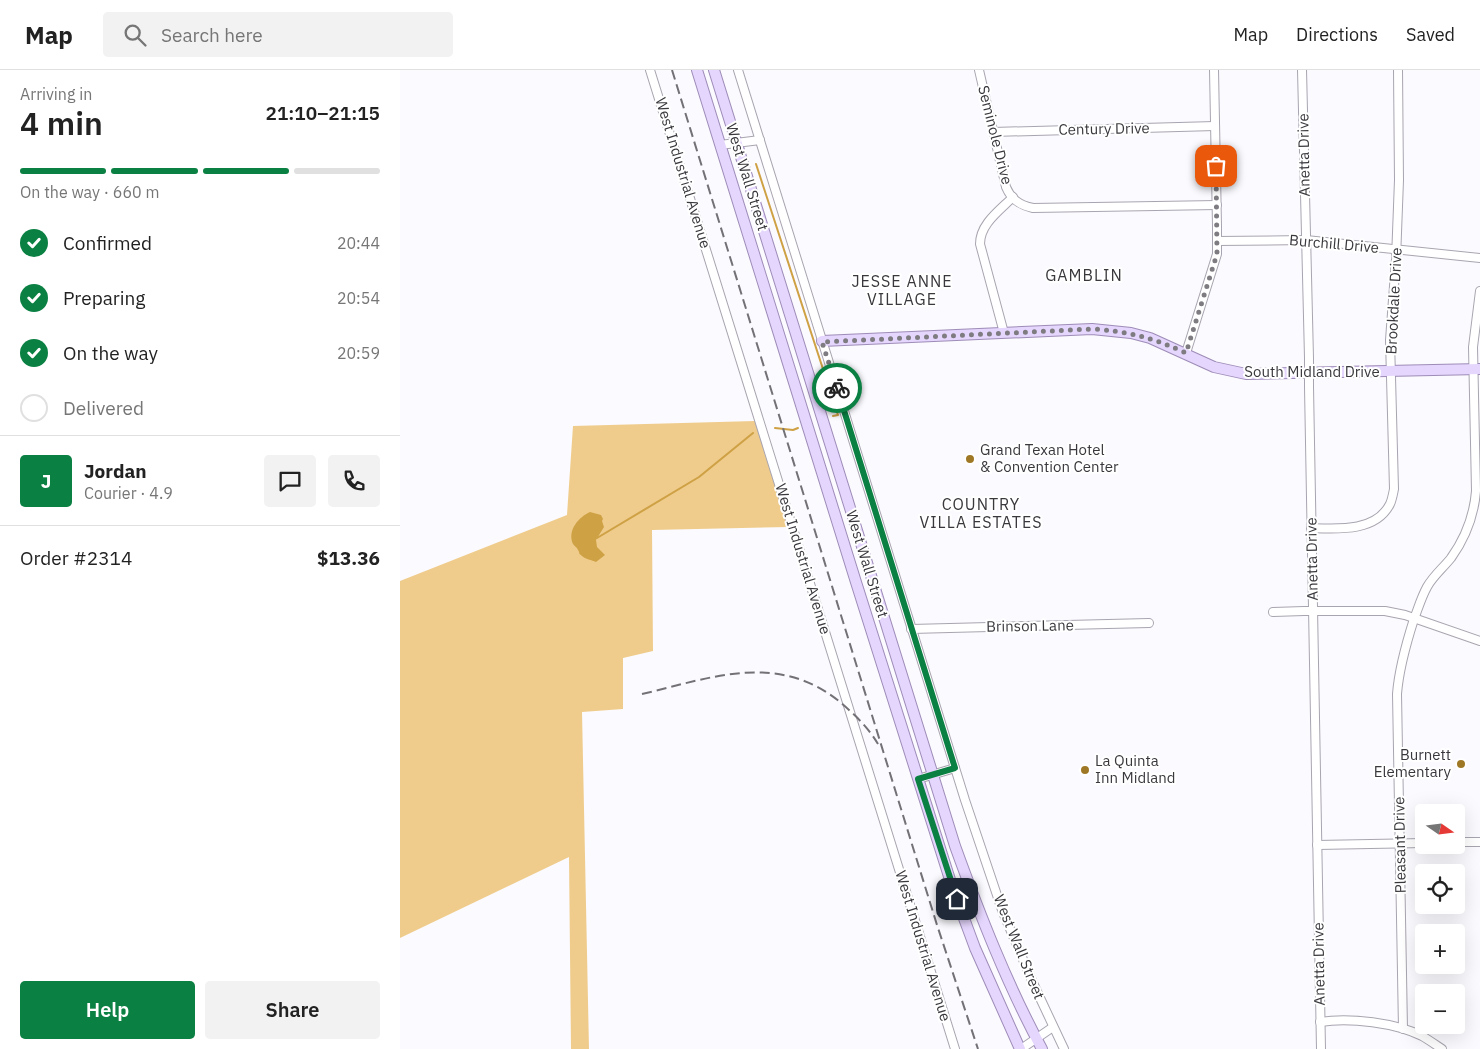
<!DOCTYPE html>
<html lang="en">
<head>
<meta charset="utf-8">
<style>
	:root { --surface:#fff; --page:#f2f2f2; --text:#222; --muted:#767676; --line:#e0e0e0; --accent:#0b8043 }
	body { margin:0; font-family:"IBM Plex Sans",sans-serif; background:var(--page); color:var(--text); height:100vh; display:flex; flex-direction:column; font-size:19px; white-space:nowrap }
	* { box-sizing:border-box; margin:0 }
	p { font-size:16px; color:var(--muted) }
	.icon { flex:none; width:28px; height:28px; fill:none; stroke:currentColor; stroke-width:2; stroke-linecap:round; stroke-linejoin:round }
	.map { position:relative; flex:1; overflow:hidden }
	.drawer { display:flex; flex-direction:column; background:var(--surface); width:400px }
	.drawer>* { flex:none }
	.needle { width:32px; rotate:104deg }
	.controls { position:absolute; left:1015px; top:734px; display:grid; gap:10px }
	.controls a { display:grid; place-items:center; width:50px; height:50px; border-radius:5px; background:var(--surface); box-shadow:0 5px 20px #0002; font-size:25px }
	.pin { position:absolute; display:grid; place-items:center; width:42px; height:42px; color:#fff; margin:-21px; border-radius:10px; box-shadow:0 2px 8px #0006 }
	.courier { position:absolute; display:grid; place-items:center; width:50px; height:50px; margin:-25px; border:4px solid #0b8043; border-radius:50%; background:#fff; color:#222; box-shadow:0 1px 6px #0007 }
	.summary em { font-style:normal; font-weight:600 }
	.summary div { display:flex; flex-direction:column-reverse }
	.summary { display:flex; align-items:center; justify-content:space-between; height:85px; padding:0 20px }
	h1 { font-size:32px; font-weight:600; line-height:38px }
	.bar { display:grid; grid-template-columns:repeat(4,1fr); gap:8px 5px; align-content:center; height:60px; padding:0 20px }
	.bar i { height:6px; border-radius:4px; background:var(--line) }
	.bar .on { background:var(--accent) }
	.bar p { grid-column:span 4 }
	.line { display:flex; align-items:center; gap:12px; padding:0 20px; border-top:1px solid var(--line) }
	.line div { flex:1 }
	.round { display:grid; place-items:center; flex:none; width:52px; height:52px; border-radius:5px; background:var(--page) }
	ol { padding:0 20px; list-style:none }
	li { display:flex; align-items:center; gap:15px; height:55px }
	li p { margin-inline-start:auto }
	li .icon { padding:5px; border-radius:50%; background:var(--accent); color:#fff; stroke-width:4 }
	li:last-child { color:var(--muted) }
	li i { width:28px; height:28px; border:2px solid var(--line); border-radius:50% }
	.action { display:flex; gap:10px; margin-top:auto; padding:10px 20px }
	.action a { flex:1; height:58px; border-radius:5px; background:var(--accent); color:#fff; font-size:20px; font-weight:600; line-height:58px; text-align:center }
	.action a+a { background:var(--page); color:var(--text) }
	header { display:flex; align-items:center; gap:30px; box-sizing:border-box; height:70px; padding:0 25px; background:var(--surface); border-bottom:1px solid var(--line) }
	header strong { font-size:24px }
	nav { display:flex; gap:28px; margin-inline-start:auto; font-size:18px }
	.search { width:350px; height:45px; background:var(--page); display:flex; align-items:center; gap:12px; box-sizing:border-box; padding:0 18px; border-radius:5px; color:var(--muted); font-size:19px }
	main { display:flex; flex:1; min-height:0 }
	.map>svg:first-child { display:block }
</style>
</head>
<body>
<header>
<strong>Map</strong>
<div class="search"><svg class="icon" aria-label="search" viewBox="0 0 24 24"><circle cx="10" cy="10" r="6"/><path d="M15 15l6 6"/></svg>Search here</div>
<nav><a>Map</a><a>Directions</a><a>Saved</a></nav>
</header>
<main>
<section class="drawer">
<div class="summary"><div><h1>4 min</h1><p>Arriving in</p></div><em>21:10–21:15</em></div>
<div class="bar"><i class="on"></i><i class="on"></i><i class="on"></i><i></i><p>On the way · 660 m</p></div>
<ol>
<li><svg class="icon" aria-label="check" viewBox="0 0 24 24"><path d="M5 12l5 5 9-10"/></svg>Confirmed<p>20:44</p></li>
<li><svg class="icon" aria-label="check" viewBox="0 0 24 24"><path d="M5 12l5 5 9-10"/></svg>Preparing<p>20:54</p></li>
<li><svg class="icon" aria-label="check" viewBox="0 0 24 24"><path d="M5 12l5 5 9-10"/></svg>On the way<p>20:59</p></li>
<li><i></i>Delivered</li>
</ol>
<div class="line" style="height:90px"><b class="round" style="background:var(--accent);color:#fff">J</b><div><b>Jordan</b><p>Courier · 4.9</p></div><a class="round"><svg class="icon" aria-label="chat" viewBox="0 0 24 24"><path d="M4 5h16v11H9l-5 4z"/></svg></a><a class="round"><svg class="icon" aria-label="phone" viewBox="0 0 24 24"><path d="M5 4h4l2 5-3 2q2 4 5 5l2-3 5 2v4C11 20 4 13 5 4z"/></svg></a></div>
<div class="line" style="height:65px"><div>Order #2314</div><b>$13.36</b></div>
<div class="action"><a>Help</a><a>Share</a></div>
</section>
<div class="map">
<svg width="1080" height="979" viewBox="0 0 1080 979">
	<rect width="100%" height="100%" fill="#fbfafe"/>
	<polygon fill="#efcc8c" points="355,351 388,457 252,460 253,581 223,588 223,639 182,642 189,979 171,979 169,787 0,868 0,511 167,445 173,356"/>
	<path fill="#cfa145" d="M190 442 201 445 203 449 202 451 204 457 196 470 197 477 205 485 196 492C192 490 185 489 182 486 177 482 181 485 178 480 177 477 174 476 173 474 167 460 179 447 190 442Z"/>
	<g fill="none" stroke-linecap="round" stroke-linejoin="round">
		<g stroke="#cfa145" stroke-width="2">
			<polyline points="356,94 438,345 433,346"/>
			<polyline points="375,358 393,360 398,358"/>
			<polyline points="197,468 299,407 353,363"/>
		</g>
		<defs>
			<g id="minor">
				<polyline points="250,0 555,979"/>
				<polyline points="338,0 565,730 602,840 633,913 664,979"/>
				<path d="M579 0 606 117C611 129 619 135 633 138L817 135"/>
				<polyline points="902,0 909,288 909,317 921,979"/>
				<polyline points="593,62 815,56"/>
				<polyline points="320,75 360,70"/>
				<polyline points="817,171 906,170 1080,188"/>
				<path d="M604 263 580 174C580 154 599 141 613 127"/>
				<polyline points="786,283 817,184 817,156 814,0"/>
				<path d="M911 458C938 459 976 462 990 434 992 430 993 424 994 419L990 270 996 189 999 110 998 0"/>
				<polyline points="873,542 904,541 985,541 1005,545 1080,571"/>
				<polyline points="511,559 749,553"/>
				<polyline points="518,709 555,698"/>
				<polyline points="1056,772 1080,772"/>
				<polyline points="917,775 1024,773"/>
				<path d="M920 952C950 947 996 953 1022 966 1029 970 1036 975 1042 979"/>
				<path d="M1003 959 997 624C999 598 1006 574 1014 549 1018 539 1021 528 1027 517 1033 506 1043 498 1051 488 1066 467 1074 446 1076 421L1073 277 1080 221"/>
				<polyline points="621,979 653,957"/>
			</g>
			<g id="major">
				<polyline points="297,0 455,509 552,816 575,878 620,979"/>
				<path d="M314 0 555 776C580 845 607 914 642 979"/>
				<polyline points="422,271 692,259 731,263 750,268 814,297 846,304 1080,299"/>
			</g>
		</defs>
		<use href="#minor" stroke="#a9a5b0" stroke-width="10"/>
		<use href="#major" stroke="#9e8cb8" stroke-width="12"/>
		<use href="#minor" stroke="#fff" stroke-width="8"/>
		<use href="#major" stroke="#e5d6fd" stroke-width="10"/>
		<g stroke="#737176" stroke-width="2" stroke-dasharray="10 5" stroke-linecap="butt">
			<polyline points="272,0 537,855 578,979"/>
			<path d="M242 624C311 608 377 581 440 632 454 644 468 657 478 674"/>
		</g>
	</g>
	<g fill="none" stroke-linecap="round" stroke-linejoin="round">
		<path stroke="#7e7c81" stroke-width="5" stroke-dasharray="0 9" d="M437 318 422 272 692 259C727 261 754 268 786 283L817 184 816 96"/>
		<polyline stroke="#0b8043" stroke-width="6" points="437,318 555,698 518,709 557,829"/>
	</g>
	<g fill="#9f7826" stroke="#fff" stroke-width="2">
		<circle cx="570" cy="389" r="5"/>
		<circle cx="1061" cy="694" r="5"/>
		<circle cx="685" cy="700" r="5"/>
	</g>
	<g text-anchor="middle" stroke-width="4" stroke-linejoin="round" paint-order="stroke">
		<g font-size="15" fill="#3a383d" stroke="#fff">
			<text transform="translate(704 59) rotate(-1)" y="5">Century Drive</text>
			<text transform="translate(595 65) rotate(76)" y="5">Seminole Drive</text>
			<text transform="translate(904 85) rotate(-91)" y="5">Anetta Drive</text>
			<text transform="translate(283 103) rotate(73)" y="5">West Industrial Avenue</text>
			<text transform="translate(347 107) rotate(73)" y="5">West Wall Street</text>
			<text transform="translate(934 174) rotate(5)" y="5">Burchill Drive</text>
			<text transform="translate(994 231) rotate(-87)" y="5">Brookdale Drive</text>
			<text x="912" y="307">South Midland Drive</text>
			<text transform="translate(403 489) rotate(73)" y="5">West Industrial Avenue</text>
			<text transform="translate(912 489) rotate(-91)" y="5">Anetta Drive</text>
			<text transform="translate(467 494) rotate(73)" y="5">West Wall Street</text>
			<text transform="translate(630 556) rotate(-1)" y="5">Brinson Lane</text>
			<text transform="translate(1000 775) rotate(-91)" y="5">Pleasant Drive</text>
			<text transform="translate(523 876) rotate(73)" y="5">West Industrial Avenue</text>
			<text transform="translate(619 877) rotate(68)" y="5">West Wall Street</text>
			<text transform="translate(919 894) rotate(-91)" y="5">Anetta Drive</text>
		</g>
		<g font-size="15" fill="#3a383d" stroke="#fff" text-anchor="start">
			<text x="580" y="385">Grand Texan Hotel<tspan x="580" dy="17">&amp; Convention Center</tspan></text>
			<text x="1051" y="690" text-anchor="end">Burnett<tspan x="1051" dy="17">Elementary</tspan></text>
			<text x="695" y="696">La Quinta<tspan x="695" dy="17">Inn Midland</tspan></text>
		</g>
		<g font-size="16" letter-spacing="1" fill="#3a383d" stroke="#fff">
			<text x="684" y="211">GAMBLIN</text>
			<text x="502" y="217">JESSE ANNE<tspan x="502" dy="18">VILLAGE</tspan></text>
			<text x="581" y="440">COUNTRY<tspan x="581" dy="18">VILLA ESTATES</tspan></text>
		</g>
	</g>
</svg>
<div class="controls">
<a><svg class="needle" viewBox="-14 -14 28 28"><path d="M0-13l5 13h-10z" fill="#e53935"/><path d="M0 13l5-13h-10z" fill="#767676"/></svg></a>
<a><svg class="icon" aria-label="locate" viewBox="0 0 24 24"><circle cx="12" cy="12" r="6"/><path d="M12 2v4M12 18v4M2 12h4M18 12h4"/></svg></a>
<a>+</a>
<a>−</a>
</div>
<div class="pin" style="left:816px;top:96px;background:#ea580c"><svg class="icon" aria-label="bag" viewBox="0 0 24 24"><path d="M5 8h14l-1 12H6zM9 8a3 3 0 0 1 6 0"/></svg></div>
<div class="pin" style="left:557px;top:829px;background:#1f2937"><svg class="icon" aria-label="home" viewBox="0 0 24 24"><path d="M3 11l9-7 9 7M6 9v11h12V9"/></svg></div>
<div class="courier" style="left:437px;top:318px"><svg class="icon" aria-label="bike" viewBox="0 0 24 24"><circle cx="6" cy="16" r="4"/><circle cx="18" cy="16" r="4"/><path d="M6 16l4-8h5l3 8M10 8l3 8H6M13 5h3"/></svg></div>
</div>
</main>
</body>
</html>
